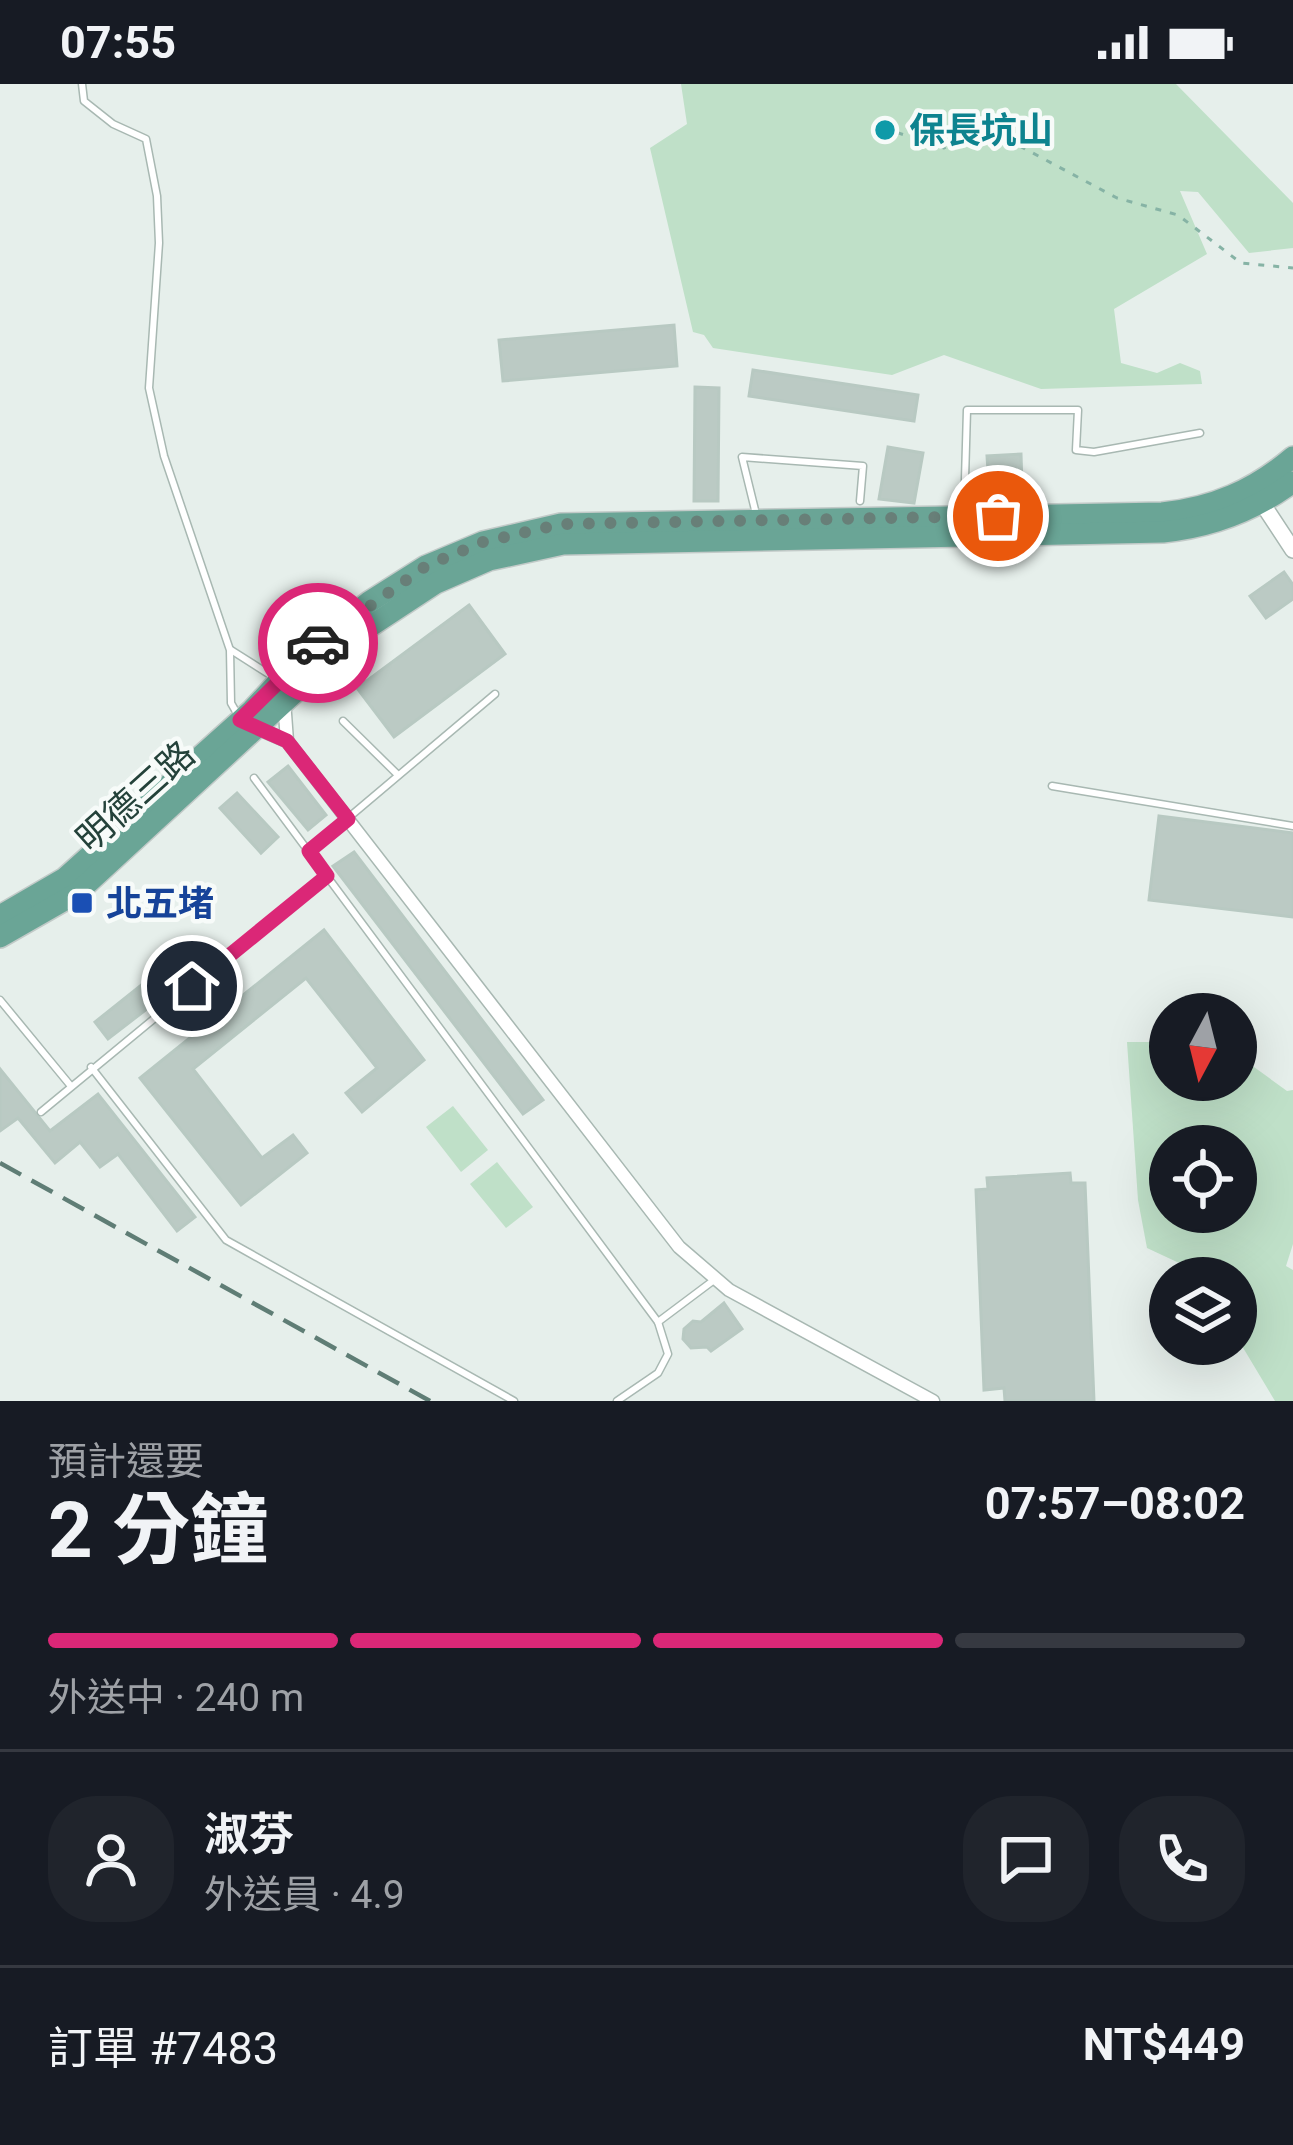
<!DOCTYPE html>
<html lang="zh-TW">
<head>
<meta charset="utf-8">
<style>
	:root { --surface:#171b24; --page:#20242c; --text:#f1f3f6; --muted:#9ea1a6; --line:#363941; --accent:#db2777 }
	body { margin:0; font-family:Roboto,"Noto Sans TC",sans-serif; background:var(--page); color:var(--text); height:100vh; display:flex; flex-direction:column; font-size:45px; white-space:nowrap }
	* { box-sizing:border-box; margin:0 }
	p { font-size:39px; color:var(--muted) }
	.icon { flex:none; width:66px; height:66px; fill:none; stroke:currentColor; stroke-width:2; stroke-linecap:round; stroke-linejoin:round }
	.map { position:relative; height:1317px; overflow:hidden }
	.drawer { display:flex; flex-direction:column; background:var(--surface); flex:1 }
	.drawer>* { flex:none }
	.needle { width:78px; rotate:187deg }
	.controls { position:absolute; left:1149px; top:909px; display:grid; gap:24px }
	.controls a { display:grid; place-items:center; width:108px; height:108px; border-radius:50%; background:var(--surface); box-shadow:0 12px 48px #0002; font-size:60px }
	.pin { position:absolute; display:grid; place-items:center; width:102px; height:102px; color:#fff; margin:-51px; border:6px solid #fff; border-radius:50%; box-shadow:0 3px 12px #0007 }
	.courier { position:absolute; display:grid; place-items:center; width:120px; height:120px; margin:-60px; border:9px solid #db2777; border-radius:50%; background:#fff; color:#222; box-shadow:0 3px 15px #0007 }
	.head em { font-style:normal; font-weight:700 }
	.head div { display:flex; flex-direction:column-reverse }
	.head { display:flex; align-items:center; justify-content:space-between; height:204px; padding:0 48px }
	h1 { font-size:78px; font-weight:700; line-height:90px }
	.bar { display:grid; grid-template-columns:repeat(4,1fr); gap:18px 12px; align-content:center; height:144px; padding:0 48px }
	.bar i { height:15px; border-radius:9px; background:var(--line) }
	.bar .active { background:var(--accent) }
	.bar p { grid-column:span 4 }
	.line { display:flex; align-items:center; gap:30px; padding:0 48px; border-top:3px solid var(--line) }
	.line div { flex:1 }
	.round { display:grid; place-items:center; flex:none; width:126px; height:126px; border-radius:48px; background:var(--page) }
	.status { display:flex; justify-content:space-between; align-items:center; height:84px; padding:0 60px; background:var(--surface); direction:ltr }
	.status svg { height:33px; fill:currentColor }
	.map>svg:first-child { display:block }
</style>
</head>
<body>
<div class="status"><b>07:55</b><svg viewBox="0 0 49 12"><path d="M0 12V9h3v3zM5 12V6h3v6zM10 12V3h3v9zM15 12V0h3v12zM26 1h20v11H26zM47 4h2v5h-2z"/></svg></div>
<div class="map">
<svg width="1293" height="1317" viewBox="0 0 1293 1317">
	<rect width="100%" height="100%" fill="#e6efeb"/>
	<g fill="#bfe0c8" fill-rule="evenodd">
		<polygon points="681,0 1176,0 1293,119 1293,164 1249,169 1198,108 1180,107 1207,170 1114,225 1121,279 1157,289 1180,279 1200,287 1202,300 1041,305 944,271 892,291 713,264 704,251 693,248 650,64 687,40"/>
		<path d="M1127 958H1170V996H1236V970L1287 1007 1293 1006V1160L1286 1182 1293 1186V1317H1275L1236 1252V1194L1177 1178 1147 1164 1138 1116ZM1170 1062H1236V1128H1170Z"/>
		<polygon points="453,1022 488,1066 461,1088 426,1043"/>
		<polygon points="497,1078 533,1123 506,1144 470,1100"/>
	</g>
	<g fill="#bbcac4" stroke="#b8c9c2" stroke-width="3">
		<polygon points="674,241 677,282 503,297 499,256"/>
		<polygon points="753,286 918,311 914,337 749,312"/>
		<polygon points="695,303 719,304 718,417 694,417"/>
		<polygon points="888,363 923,369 914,419 879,415"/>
		<polygon points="1021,370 1022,401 989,402 987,372"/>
		<polygon points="1284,488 1293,501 1293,515 1266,534 1250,512"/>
		<polygon points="469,521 505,570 394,653 357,604"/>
		<polygon points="288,682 326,731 308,746 268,698"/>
		<polygon points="237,709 278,753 261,769 220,724"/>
		<polygon points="1159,732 1293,749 1293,833 1149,816"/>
		<polygon points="354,768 543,1016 523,1030 333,782"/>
		<polygon points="324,846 424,976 362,1028 346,1009 377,984 306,894 193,985 262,1074 293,1051 307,1069 241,1121 140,994"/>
		<polygon points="199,855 214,873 108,955 95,938"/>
		<polygon points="0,985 50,1047 98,1010 195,1133 177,1147 118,1070 100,1083 80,1058 55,1079 18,1034 0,1047"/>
		<polygon points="1070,1089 1071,1099 1085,1099 1094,1317 1005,1317 1004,1304 984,1306 976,1106 988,1105 987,1094"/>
		<polygon points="724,1219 742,1245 711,1267 707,1263 691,1264 683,1255 684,1245 693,1237 701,1238"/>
	</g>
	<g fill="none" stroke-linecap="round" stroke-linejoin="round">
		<defs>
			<g id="service">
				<polyline points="82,0 84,17 113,40 146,55 157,112 159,159 149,304 164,372 230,566 231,619 239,633"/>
				<polyline points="964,430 967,326 1078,326 1076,366 1094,368 1200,349"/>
				<polyline points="757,434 742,373 863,382 860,417"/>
				<polyline points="231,566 275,594"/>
				<polyline points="343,637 398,691"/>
				<polyline points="254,694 658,1238 714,1196"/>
				<polyline points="1052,702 1293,742"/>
				<polyline points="309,767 495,610"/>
				<polyline points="0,916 70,1001"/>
				<polyline points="91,983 226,1156 514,1317"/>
				<polyline points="41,1028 327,792"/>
				<polyline points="617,1317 658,1289 668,1270 658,1238"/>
			</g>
			<g id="minor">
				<polyline points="284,616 287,657"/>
				<polyline points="252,642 287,657 679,1163 729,1206 933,1317"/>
			</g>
			<polyline id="tertiary" points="1258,413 1293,466"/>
			<g id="primary">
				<path d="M0 832 65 794 252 626 305 569 369 518 426 482 483 458 561 440 1162 429C1213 424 1254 406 1293 373"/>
				<path d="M0 853 77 809 357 551 436 499 489 476 563 460 1163 448C1213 443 1254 427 1293 398"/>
			</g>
		</defs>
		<use href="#service" stroke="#a8b8b2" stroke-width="9"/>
		<use href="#minor" stroke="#a8b8b2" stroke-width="15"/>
		<use href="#tertiary" stroke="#a8b8b2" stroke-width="18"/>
		<use href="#primary" stroke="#c2cac8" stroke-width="24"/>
		<polyline stroke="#86b3a5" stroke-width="3" stroke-dasharray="6 9" stroke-linecap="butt" points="883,44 944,64 984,43 1117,114 1178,131 1241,179 1293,184"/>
		<use href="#service" stroke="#fff" stroke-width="6"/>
		<use href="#minor" stroke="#fff" stroke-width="12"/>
		<use href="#tertiary" stroke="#fff" stroke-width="15"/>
		<use href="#primary" stroke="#6aa596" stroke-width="21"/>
		<polyline stroke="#5f7d75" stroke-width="4.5" stroke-dasharray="24 12" stroke-linecap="butt" points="0,1079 430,1317"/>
	</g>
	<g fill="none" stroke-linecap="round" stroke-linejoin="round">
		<polyline stroke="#687f78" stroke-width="12" stroke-dasharray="0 21.6" points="318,559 426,482 483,458 561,440 998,432"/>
		<polyline stroke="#db2777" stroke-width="15" points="192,902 327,792 309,767 348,735 287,657 240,636 318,559"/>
	</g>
	<circle fill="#0f9aa8" stroke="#f7fbf9" stroke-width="4.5" cx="885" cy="46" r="12"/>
	<rect fill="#1a4fb4" stroke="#f7fbf9" stroke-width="4.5" x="70" y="807" width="24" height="24" rx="6"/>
	<g text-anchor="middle" stroke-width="9" stroke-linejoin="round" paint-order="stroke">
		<g font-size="36" font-weight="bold" fill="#0d838f" stroke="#f7fbf9" text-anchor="start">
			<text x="909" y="59">保長坑山</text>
		</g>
		<g font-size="36" fill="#24423a" stroke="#f7fbf9">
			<text transform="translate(135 712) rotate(-42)" y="13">明德三路</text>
		</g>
		<g font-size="36" font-weight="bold" fill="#164399" stroke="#f7fbf9" text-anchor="start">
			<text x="106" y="832">北五堵</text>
		</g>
	</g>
</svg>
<div class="controls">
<a><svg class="needle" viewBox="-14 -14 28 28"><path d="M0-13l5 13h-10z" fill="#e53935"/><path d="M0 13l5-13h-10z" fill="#9ea1a6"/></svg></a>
<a><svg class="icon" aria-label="locate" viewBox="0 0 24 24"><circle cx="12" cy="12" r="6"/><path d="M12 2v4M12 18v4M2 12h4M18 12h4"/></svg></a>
<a><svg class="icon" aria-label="layers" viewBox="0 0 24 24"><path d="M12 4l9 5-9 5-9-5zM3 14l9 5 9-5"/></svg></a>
</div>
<div class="pin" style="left:998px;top:432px;background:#ea580c"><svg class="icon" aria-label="bag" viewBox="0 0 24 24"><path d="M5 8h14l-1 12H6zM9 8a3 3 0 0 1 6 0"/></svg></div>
<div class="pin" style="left:192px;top:902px;background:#1f2937"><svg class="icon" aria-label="home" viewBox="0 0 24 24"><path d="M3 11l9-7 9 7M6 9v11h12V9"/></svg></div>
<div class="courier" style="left:318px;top:559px"><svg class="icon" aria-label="car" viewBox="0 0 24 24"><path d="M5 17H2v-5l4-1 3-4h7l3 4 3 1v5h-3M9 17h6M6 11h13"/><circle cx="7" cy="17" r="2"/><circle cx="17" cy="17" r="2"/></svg></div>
</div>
<section class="drawer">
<div class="head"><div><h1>2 分鐘</h1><p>預計還要</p></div><em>07:57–08:02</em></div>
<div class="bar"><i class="active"></i><i class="active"></i><i class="active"></i><i></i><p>外送中 · 240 m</p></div>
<div class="line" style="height:216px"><a class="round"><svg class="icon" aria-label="person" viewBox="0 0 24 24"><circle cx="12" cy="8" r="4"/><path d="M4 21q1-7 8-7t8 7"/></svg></a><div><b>淑芬</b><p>外送員 · 4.9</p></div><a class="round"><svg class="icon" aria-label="chat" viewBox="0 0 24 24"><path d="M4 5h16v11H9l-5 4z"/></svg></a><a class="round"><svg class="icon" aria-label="phone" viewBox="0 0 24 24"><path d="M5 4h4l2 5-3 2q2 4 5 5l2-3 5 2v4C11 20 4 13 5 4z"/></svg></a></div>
<div class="line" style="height:156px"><div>訂單 #7483</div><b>NT$449</b></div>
</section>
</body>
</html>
